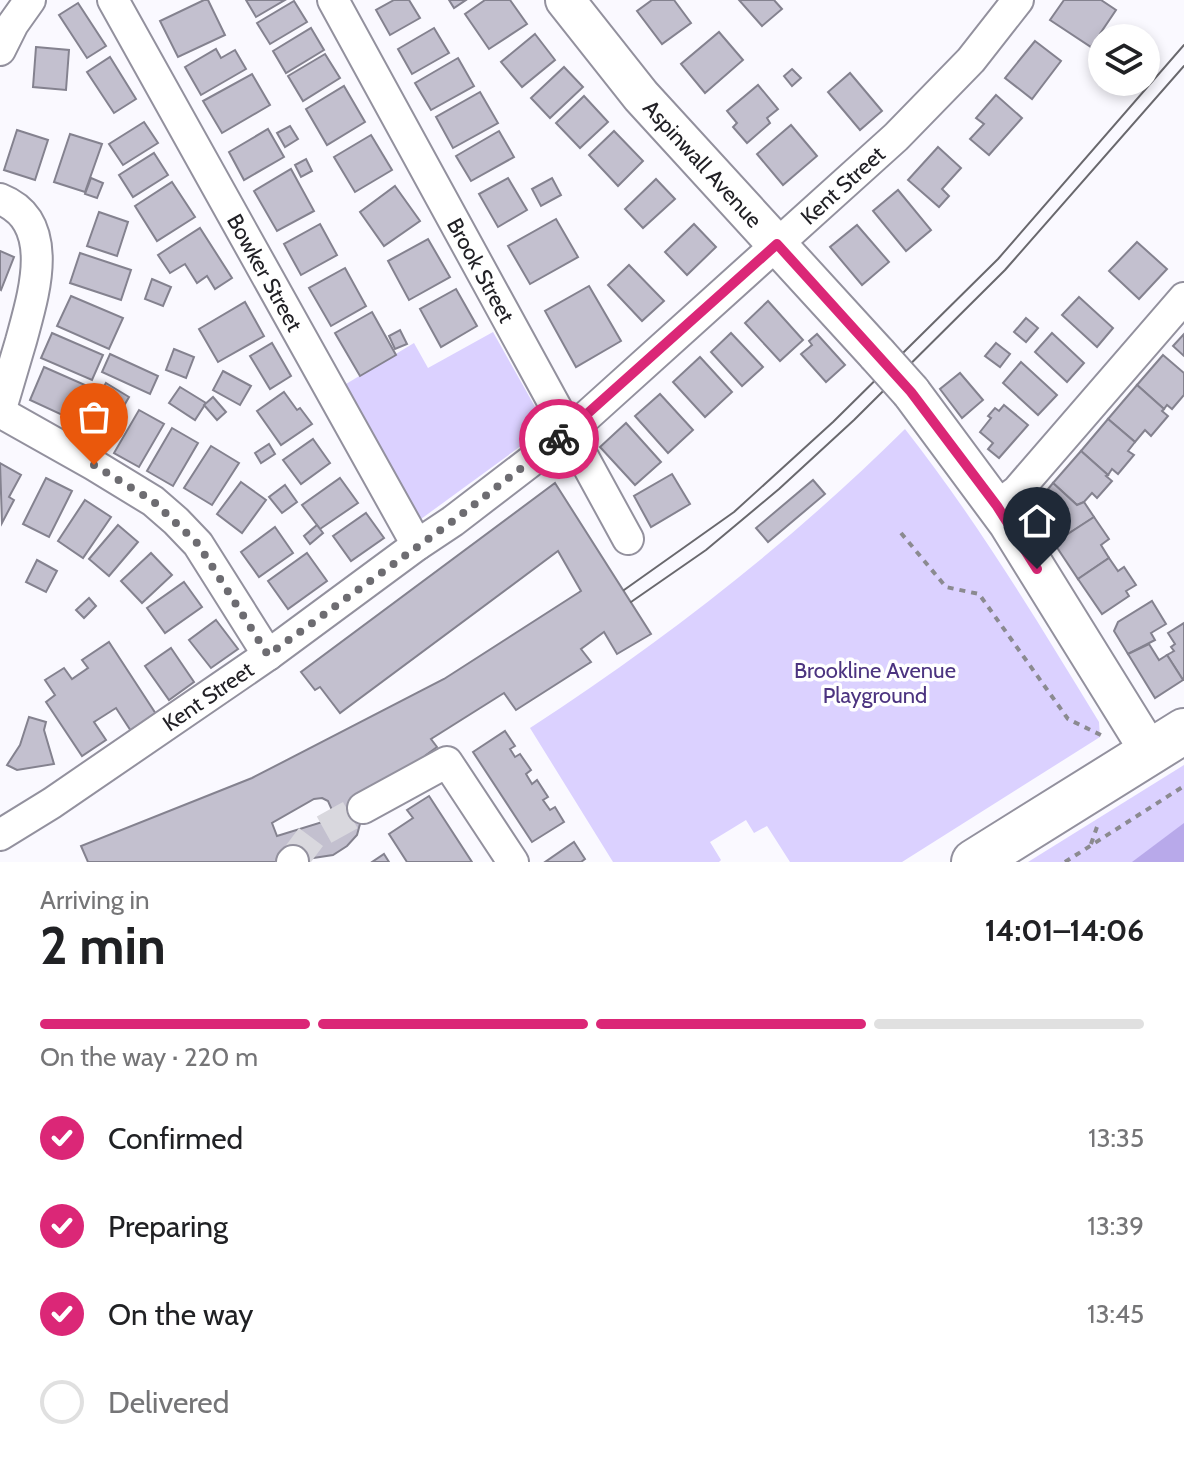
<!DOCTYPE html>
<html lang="en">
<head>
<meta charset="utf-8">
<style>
	:root { --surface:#fff; --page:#f2f2f2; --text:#202124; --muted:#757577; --line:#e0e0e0; --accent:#db2777 }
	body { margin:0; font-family:Cabin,sans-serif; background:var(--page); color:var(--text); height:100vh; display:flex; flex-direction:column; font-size:30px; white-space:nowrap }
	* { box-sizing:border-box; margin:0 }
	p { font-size:26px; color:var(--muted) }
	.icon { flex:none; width:44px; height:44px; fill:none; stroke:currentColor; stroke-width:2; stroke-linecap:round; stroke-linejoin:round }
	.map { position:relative; height:862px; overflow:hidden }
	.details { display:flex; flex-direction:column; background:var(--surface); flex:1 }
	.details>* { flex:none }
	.controls { position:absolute; left:1088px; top:24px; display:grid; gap:16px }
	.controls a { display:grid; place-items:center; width:72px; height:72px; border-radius:50%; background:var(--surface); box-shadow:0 4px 12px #0003; font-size:40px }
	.pin { position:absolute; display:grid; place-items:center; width:68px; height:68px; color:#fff; margin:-82px -34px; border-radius:50% 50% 50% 0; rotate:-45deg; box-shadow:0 0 8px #0007 }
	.pin .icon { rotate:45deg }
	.courier { position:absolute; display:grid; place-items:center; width:80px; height:80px; margin:-40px; border:6px solid #db2777; border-radius:50%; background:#fff; color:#222; box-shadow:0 2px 10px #0007 }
	.headline em { font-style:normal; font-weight:700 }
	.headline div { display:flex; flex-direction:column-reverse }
	.headline { display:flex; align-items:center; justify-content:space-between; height:136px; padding:0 40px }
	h1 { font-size:52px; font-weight:700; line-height:60px }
	.bar { display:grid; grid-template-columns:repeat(4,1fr); gap:12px 8px; align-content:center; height:96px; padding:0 40px }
	.bar i { height:10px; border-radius:6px; background:var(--line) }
	.bar .on { background:var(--accent) }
	.bar p { grid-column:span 4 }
	ol { padding:0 40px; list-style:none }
	li { display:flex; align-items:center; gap:24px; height:88px }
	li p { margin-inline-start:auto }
	li .icon { padding:8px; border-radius:50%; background:var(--accent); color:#fff; stroke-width:4 }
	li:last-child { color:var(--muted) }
	li i { width:44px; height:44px; border:4px solid var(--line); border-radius:50% }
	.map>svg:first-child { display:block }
</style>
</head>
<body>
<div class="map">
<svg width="1184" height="862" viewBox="0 0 1184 862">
	<rect width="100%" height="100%" fill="#faf9ff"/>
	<g fill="#dbd1ff">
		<polygon points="493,332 543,421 544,429 421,519 346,384 414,343 428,368"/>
		<path d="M905 429C978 522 1038 622 1099 722L1100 737 902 862H790L767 826 754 833 746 820 710 842 721 860 719 862H613L530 728C665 640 790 543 905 429Z"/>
		<polygon points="1184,765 1184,862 1028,862"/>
	</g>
	<polygon fill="#b8a9ea" points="1184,823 1184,862 1132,862"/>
	<g fill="#c3c0cf" stroke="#84828f" stroke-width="2" fill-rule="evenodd">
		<polygon points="204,0 208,0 225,35 178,57 160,21"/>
		<polygon points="246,0 285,0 256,17"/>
		<polygon points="394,0 409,0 420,18 390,35 376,10"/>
		<polygon points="449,0 466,0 454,8"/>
		<polygon points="485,0 510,0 527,24 489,49 465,14"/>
		<polygon points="652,0 674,0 691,23 662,44 637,11"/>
		<polygon points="739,0 774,0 782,9 762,26"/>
		<polygon points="1064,0 1101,0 1116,10 1091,47 1050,20"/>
		<polygon points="294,1 307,22 270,44 257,23"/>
		<polygon points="78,3 106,46 87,58 59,15"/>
		<polygon points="311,28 324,50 286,73 273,51"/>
		<polygon points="434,28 449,53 412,74 398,49"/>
		<polygon points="719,32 743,60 705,93 681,64"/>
		<polygon points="535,34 555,60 522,87 501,62"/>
		<polygon points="1035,41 1061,61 1032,99 1005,78"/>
		<polygon points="36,47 69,50 66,90 33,87"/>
		<polygon points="216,49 221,58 235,50 246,69 201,95 185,67"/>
		<polygon points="325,54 340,78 303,101 288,76"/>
		<polygon points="110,57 136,99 114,113 87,72"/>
		<polygon points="458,58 474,86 431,110 415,83"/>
		<polygon points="564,67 583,87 550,118 531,98"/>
		<polygon points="792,69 801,78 792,86 784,76"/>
		<polygon points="850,73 882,111 860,130 828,92"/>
		<polygon points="252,74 270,105 222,133 203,101"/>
		<polygon points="758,85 778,109 767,118 770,123 747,143 733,127 737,123 727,111"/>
		<polygon points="344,86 365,122 327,145 306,109"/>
		<polygon points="480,92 498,123 453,148 436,117"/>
		<polygon points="996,95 1022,118 989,155 970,139 984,124 976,118"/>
		<polygon points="584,96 608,122 580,148 556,123"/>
		<polygon points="144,122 158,143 123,165 109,144"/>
		<polygon points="791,125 817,156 783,185 757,154"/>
		<polygon points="290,126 298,139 285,147 277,133"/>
		<polygon points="268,129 284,157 244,180 229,152"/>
		<polygon points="17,130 48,140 35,180 4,170"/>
		<polygon points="499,131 514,157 471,181 456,156"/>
		<polygon points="614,131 643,161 618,186 589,155"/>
		<polygon points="70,134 102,144 85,192 54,182"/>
		<polygon points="371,135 392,170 355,192 334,157"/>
		<polygon points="938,147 961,168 942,189 949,196 939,207 908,180"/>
		<polygon points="154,153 168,175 133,197 119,175"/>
		<polygon points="306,159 312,171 301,177 295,165"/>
		<polygon points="291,169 314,211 277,231 254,191"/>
		<polygon points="91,178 103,183 97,198 85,194"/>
		<polygon points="508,178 527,210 498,227 479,194"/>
		<polygon points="552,178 561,195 541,206 532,189"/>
		<polygon points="656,179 675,199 643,228 625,209"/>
		<polygon points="172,182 195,217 157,241 135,206"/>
		<polygon points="395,186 420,221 384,246 360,212"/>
		<polygon points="898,190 931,230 906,251 873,211"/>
		<polygon points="99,212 128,222 117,256 87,246"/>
		<polygon points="556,219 578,257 530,284 508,246"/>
		<polygon points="320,224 337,255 301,275 284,244"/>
		<polygon points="694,224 716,247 687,275 665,252"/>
		<polygon points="857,225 889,262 862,285 830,247"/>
		<polygon points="200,228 232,278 215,289 207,276 197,283 185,264 170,273 158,255"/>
		<polygon points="428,239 450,277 409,300 388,261"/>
		<polygon points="1137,242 1167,269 1139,299 1109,271"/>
		<polygon points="0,251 14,257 1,290 0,289"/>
		<polygon points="80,253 131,270 121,300 70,283"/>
		<polygon points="629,265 664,301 642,321 608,285"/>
		<polygon points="345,268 366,306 331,326 309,288"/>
		<polygon points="152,279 171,287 163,306 145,299"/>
		<polygon points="589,286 621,341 576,367 545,311"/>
		<polygon points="456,289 477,326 441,347 420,309"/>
		<polygon points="71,296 123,318 109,349 57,326"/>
		<polygon points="1079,297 1113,328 1097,347 1062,315"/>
		<polygon points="768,301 803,340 780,361 745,323"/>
		<polygon points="245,302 264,336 218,362 199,329"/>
		<polygon points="372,312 396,355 360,376 335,333"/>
		<polygon points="1026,318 1038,328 1026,342 1014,332"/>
		<polygon points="400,330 407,344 395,349 389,336"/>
		<polygon points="52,333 103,355 92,380 41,358"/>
		<polygon points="731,333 763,367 742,386 711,352"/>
		<polygon points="1052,333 1084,363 1067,382 1035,352"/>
		<polygon points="817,334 845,365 826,382 801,354 812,345 809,341"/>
		<polygon points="1184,334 1184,356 1173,346"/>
		<polygon points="272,343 291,376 270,389 250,356"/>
		<polygon points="996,343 1010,354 1000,367 985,356"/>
		<polygon points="174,349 194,357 186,378 166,370"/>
		<polygon points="110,354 158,376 150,394 102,372"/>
		<polygon points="1163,355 1184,373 1184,395 1172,409 1167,405 1164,409 1137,385"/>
		<polygon points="700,357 732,392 705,417 673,382"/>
		<polygon points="1021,362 1057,395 1038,415 1003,383"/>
		<polygon points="44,367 85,385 71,419 30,400"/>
		<polygon points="223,371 251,386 240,405 213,390"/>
		<polygon points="960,373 983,400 962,418 940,389"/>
		<polygon points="106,383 129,397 102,444 78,431"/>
		<polygon points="1137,385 1164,409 1162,411 1168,416 1151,436 1145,430 1135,442 1108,419"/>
		<polygon points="180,387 206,403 195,420 169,403"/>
		<polygon points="284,392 297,410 300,408 312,424 281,445 257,411"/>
		<polygon points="660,394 693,430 668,453 635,416"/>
		<polygon points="213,397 226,412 217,420 204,405"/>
		<polygon points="1004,405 1028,425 999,458 988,449 993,443 980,432 991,418 988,416 995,408 999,411"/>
		<polygon points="139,410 164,424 139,467 114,453"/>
		<polygon points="1108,419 1135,442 1128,451 1134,455 1118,474 1112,469 1108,475 1081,451"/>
		<polygon points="626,423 661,462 635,485 600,447"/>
		<polygon points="172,428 198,443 173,486 147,471"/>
		<polygon points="313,439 330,463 301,484 283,460"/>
		<polygon points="269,444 275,454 261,463 255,453"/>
		<polygon points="211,446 239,463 212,505 184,488"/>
		<polygon points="1081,451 1108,475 1106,476 1112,481 1097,498 1092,493 1084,502 1077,505 1053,483"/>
		<polygon points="0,463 21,475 9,497 14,500 2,523"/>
		<polygon points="672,474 690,504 651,527 634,496"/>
		<polygon points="46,478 72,491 49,537 23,524"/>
		<polygon points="340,478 358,503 320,529 302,505"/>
		<polygon points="813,480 825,494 768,542 756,528"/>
		<polygon points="241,482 266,500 242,533 217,514"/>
		<path d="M555 483 651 634 617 654 604 632 581 649 591 662 516 710 504 693 431 739 437 747 426 755 428 759 363 813 357 835 347 846 333 855 287 862H88L81 846 252 778 444 679 581 591 558 551 340 713 320 687 315 690 301 672ZM322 798 328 801 332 810 329 820 277 836 272 823 314 799Z"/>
		<polygon points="1053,483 1077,505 1084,502 1094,517 1054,543 1036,518 1043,495"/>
		<polygon points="285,485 297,502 282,513 269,497"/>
		<polygon points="85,500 111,517 83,558 58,541"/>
		<polygon points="366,513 384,538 351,561 333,536"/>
		<polygon points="1094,517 1109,539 1101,545 1109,558 1078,579 1054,543"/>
		<polygon points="118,525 138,542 109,576 89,559"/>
		<polygon points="317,525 323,533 310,544 304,536"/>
		<polygon points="275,527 293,553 259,577 241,552"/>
		<polygon points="151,553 172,575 142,603 121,581"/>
		<polygon points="307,553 327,581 288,609 268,581"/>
		<polygon points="1109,558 1118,571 1124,567 1136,585 1126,591 1129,596 1102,614 1078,579"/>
		<polygon points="37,560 57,571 46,592 26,582"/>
		<polygon points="184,582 202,607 165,633 147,608"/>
		<polygon points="89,598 96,606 84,618 76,610"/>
		<polygon points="1152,601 1166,624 1151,633 1155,640 1128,654 1114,631 1118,622"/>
		<polygon points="216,620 238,649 211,668 189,640"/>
		<polygon points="1184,623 1184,680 1183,680 1167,655 1174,651 1171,647 1175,644 1168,633"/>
		<polygon points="109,642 156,714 131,731 116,708 94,722 106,740 82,756 46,702 55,695 45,680 64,668 72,679 88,668 82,660"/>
		<polygon points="1149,644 1159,660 1167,655 1183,680 1155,698 1128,654"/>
		<polygon points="171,648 194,682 169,700 145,666"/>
		<polygon points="29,717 46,722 44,730 54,764 17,770 7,765 20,745"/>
		<polygon points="505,731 515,746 510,749 515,757 520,754 531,770 526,774 532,784 537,780 548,797 543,800 550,810 555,807 564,822 532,842 473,752"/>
		<polygon points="429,796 472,862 407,862 389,834 413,818 407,810"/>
		<polygon points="574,842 585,859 581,862 545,862"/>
		<polygon points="384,854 389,862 372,862"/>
	</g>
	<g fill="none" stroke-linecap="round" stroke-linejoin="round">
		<polyline stroke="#d9d8de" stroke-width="30" stroke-dasharray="30 15" stroke-linecap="butt" points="293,861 311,837 363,808"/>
		<defs>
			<g id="minor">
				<path id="s1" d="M113 0 417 545"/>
				<path id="s2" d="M333 0 628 539"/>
				<polyline points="0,50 13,24 30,0"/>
				<path d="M0 199C58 222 33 296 21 341 14 365 7 389 0 412"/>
				<polyline points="0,412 94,465 153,501 176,521 198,544 268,655"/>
				<polyline points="997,506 1017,491 1184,298"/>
				<polyline points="363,808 447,762 513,862"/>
				<path id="s3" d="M0 835 52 803 268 655 417 545 453 521 569 432 896 137 971 60 1018 0"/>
				<polyline points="292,862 293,861"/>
			</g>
			<g id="major">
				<path id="s4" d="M565 0 641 96 877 354"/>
				<polyline points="911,392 1008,523 1150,752"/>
			</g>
			<polyline id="highway" points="974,862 1184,731"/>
		</defs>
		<use href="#minor" stroke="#93919e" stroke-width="34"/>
		<use href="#major" stroke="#93919e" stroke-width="42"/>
		<use href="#highway" stroke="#93919e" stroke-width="48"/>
		<g stroke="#8b8a90" stroke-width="4" stroke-dasharray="6 6" stroke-linecap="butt">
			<polyline points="901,533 946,587 979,594 1068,719 1105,737"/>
			<polyline points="1091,844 1098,824"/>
			<polyline points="1065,862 1184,786"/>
		</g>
		<use href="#minor" stroke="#fff" stroke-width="30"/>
		<use href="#major" stroke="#fff" stroke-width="38"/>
		<use href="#highway" stroke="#fff" stroke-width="44"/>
		<g stroke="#69686d" stroke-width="2">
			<polyline points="624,590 734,512 833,422 998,259 1184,45"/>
			<polyline points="631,602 706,550 779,489 854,420 1005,270 1184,66"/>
		</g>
		<defs>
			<polyline id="major-bridge" points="877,354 911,392"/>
		</defs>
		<use href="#major-bridge" stroke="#93919e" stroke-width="42" stroke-linecap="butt"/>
		<use href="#major-bridge" stroke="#fff" stroke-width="38"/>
	</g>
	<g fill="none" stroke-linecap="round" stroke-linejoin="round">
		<polyline stroke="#6d6c71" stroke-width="8" stroke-dasharray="0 14.4" points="94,465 153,501 198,544 268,655 453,521 559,439"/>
		<polyline stroke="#db2777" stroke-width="10" points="559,439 777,244 911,392 997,506 1037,569"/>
	</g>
	<g text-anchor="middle" stroke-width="7" stroke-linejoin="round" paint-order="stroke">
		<g font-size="22" fill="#212025" stroke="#fff">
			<text dy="8" stroke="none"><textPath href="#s4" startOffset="214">Aspinwall Avenue</textPath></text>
			<text dy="8" stroke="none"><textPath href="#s3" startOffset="1066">Kent Street</textPath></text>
			<text dy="8" stroke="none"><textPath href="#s2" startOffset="308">Brook Street</textPath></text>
			<text dy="8" stroke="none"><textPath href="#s1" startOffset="312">Bowker Street</textPath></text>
			<text dy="8" stroke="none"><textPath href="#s3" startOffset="250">Kent Street</textPath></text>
		</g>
		<g font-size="22" fill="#4c3480" stroke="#fff">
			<text x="875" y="678">Brookline Avenue<tspan x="875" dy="25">Playground</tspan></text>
		</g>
	</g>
</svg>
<div class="controls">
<a><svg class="icon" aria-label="layers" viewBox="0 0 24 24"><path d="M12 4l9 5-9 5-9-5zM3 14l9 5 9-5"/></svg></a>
</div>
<div class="pin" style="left:94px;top:465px;background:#ea580c"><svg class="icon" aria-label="bag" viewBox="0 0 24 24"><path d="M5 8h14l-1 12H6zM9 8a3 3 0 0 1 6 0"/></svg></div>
<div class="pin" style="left:1037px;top:569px;background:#1f2937"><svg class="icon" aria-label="home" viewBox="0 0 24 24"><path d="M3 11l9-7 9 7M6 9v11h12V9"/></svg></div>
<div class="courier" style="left:559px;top:439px"><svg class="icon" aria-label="bike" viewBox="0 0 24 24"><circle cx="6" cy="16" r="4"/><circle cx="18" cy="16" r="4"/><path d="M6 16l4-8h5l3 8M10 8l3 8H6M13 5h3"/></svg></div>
</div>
<section class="details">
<div class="headline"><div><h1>2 min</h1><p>Arriving in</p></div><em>14:01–14:06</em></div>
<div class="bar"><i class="on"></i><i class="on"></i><i class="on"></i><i></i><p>On the way · 220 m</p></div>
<ol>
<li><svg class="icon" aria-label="check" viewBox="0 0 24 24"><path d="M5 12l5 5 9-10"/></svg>Confirmed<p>13:35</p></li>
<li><svg class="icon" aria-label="check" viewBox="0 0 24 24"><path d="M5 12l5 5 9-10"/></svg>Preparing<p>13:39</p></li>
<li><svg class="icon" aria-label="check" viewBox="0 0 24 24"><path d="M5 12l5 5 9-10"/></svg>On the way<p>13:45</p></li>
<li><i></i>Delivered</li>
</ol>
</section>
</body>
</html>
